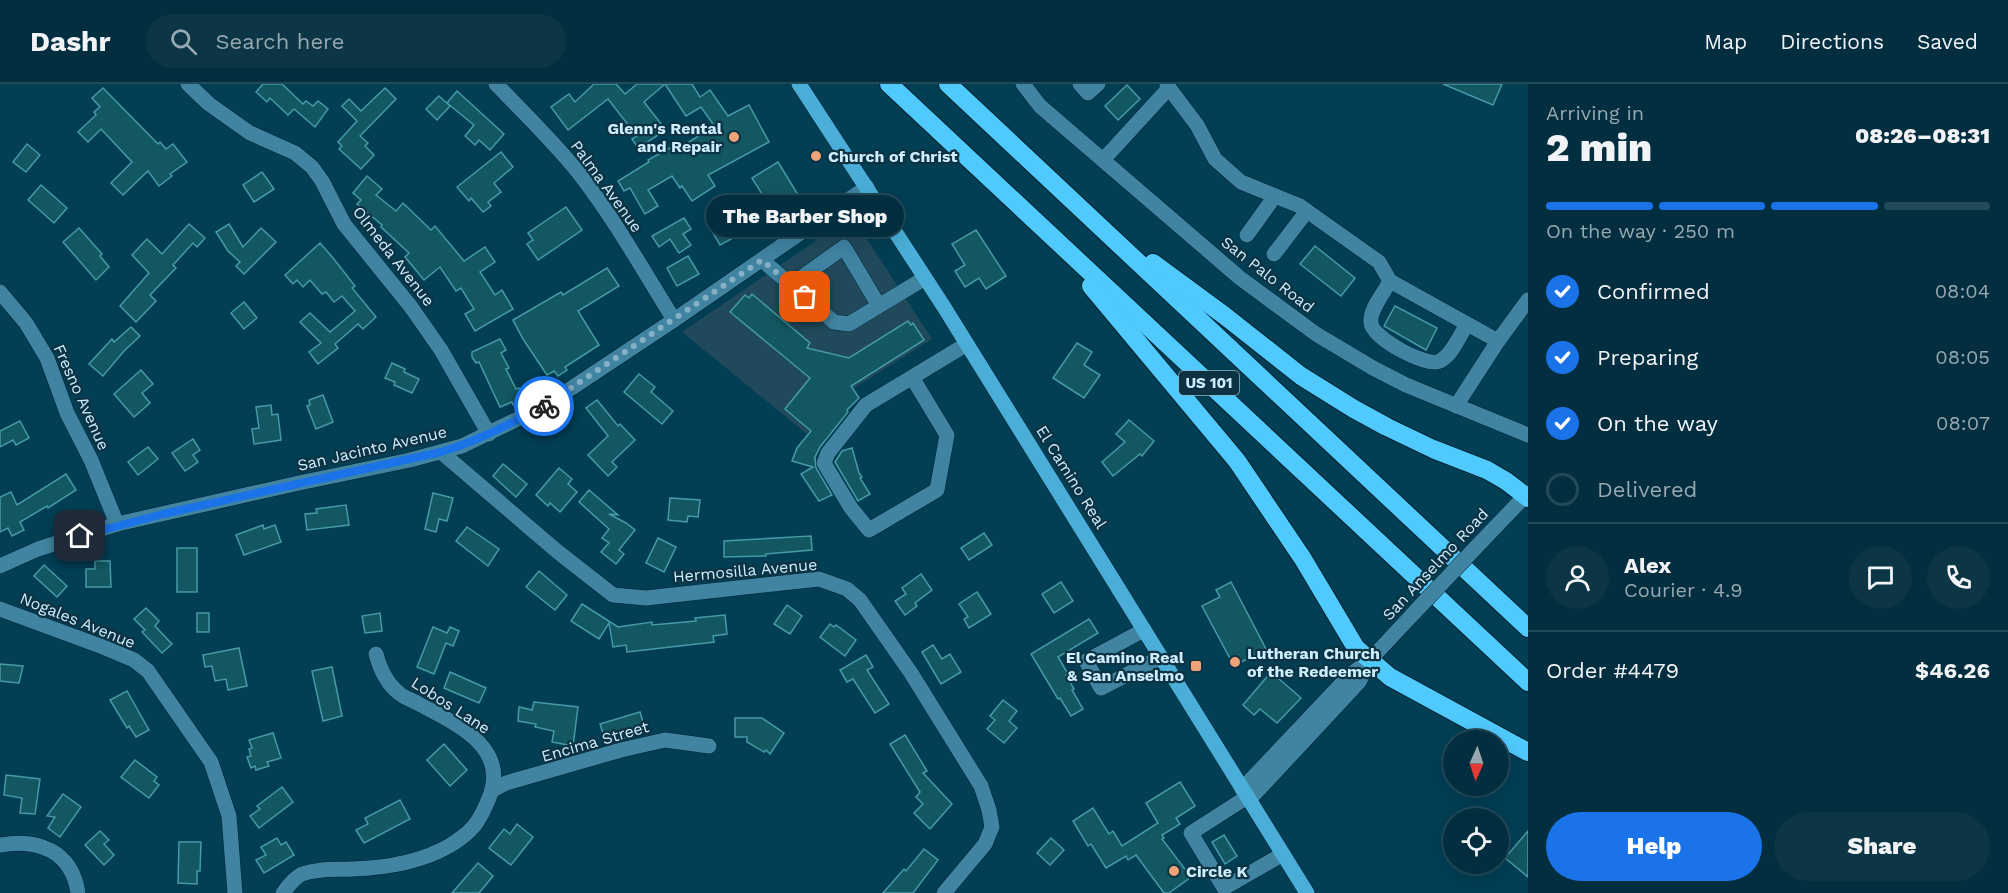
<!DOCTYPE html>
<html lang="en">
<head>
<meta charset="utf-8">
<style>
	:root { --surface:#022e3f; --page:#0c3646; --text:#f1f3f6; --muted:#96a8b0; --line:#234a59; --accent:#1a73e8 }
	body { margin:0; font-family:"Work Sans",sans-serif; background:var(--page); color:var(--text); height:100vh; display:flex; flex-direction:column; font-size:22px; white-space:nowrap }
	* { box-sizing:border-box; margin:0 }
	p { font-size:20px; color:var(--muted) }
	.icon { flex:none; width:33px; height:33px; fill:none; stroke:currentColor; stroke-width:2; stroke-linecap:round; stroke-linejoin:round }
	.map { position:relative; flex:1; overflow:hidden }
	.panel { display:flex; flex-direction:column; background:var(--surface); width:480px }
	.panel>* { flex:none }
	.needle { width:39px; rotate:183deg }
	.fabs { position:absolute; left:1443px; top:646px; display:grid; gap:12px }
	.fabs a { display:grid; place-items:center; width:66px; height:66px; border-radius:50%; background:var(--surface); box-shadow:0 6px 24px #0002,0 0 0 2px var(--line); font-size:30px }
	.pin { position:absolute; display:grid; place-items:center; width:51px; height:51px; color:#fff; margin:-26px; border-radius:12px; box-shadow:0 3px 9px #0006 }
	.courier { position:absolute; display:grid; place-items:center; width:60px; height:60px; margin:-30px; border:4px solid #1a73e8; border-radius:50%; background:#fff; color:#222; box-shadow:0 2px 8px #0007 }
	.bubble { position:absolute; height:42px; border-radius:21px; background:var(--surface); box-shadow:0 6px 24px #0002,0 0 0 2px var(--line); font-size:20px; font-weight:800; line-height:42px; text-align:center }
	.head em { font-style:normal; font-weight:800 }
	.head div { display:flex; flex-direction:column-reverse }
	.head { display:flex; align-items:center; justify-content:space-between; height:102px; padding:0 18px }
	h1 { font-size:39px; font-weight:800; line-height:45px }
	.bar { display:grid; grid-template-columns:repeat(4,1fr); gap:9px 6px; align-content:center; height:72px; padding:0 18px }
	.bar i { height:8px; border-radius:4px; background:var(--line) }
	.bar .active { background:var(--accent) }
	.bar p { grid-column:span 4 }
	.line { display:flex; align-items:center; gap:15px; padding:0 18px; border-top:2px solid var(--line) }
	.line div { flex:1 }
	.round { display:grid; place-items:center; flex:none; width:63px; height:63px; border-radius:32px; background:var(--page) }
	ol { padding:0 18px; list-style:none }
	li { display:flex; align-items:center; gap:18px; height:66px }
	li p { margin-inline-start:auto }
	li .icon { padding:6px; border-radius:50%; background:var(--accent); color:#fff; stroke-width:4 }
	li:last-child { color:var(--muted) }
	li i { width:33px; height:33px; border:3px solid var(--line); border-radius:50% }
	.cta { display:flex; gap:12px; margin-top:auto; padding:12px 18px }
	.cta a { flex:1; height:69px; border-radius:36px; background:var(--accent); color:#fff; font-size:24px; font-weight:800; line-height:69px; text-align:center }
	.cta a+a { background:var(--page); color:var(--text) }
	header { display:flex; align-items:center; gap:36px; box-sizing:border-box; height:84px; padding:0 30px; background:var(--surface); border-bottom:2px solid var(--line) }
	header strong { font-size:28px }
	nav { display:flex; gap:33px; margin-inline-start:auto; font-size:21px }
	.search { width:420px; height:54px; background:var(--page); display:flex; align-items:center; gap:15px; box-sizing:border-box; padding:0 21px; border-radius:33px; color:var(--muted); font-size:22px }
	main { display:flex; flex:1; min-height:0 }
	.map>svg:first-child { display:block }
</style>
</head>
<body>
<header>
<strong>Dashr</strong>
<div class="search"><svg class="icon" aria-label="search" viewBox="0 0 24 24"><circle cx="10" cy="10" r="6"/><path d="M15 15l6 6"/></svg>Search here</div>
<nav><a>Map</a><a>Directions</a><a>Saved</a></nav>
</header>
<main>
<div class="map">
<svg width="1528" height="809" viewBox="0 0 1528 809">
	<rect width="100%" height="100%" fill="#023e54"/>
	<polygon fill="#204a5c" points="852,132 932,255 840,313 807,350 682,248"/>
	<g fill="#125761" stroke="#469aa7" stroke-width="1.5">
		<polygon points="263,0 282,0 303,20 306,17 313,22 318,17 328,25 315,43 294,25 288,31 270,14 267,18 256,8"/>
		<polygon points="594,0 616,0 625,10 637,0 692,0 700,13 710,6 728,32 749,21 769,58 708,91 715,102 692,117 682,102 680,104 672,92 648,106 658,122 645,130 630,104 624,107 618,97 649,78 648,76 677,60 680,64 700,51 698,48 713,40 701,23 686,32 665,0 644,18 666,46 638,64 632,55 637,52 608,15 568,46 551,23 569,10 575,18"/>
		<polygon points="1443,0 1502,0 1493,21"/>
		<polygon points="1127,1 1140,15 1118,36 1105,22"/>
		<polygon points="103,4 158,60 160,58 166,65 173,60 187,78 170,90 172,92 159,102 148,87 123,111 111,99 132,78 101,45 88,58 78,48 96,31 94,28 100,23 92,14"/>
		<polygon points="385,4 396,15 360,52 368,59 365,62 374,71 361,85 339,65 342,62 338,58 357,37 342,22 349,15 361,27"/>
		<polygon points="457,7 504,50 490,66 479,56 475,61 465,52 474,41 447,19"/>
		<polygon points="439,12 450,22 437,36 426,25"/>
		<polygon points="27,60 40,71 26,88 13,78"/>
		<polygon points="501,68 513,83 494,99 501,108 488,118 491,122 483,128 471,114 469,117 457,103"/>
		<polygon points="778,78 803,119 777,134 752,94"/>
		<polygon points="262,88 274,105 254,118 243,101"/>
		<polygon points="367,92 382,105 376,111 396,127 403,119 431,146 435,142 464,177 485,163 495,178 480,188 495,211 502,206 513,225 475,247 465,230 474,225 461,204 456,207 440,183 424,196 405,173 409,169 381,143 382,141 357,120 361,116 353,109"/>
		<polygon points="41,101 67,124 54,139 28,116"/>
		<polygon points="566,123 582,146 538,176 527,160 533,156 528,149"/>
		<polygon points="722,130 735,153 720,161 707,139"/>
		<polygon points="684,134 691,145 683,150 691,161 679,169 670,155 659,163 652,152"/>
		<polygon points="189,140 205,154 197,163 193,159 173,181 176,184 150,211 156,217 136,238 120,222 149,189 132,171 147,155 162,170"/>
		<polygon points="229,140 243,163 261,144 276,158 244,190 236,182 240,178 228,167 216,148"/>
		<polygon points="79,144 102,170 100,172 109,183 96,196 63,158"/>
		<polygon points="976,146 1006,192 986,205 979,194 965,203 955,187 965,181 952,160"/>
		<polygon points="320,159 333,174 355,202 352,204 376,233 363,245 358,240 335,260 338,264 318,280 309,268 321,259 300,238 310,229 330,248 355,227 342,212 334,218 326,208 322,210 310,196 303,203 297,196 293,200 285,191"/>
		<polygon points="1315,162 1355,194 1341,212 1300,180"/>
		<polygon points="688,172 699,190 677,202 667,184"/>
		<polygon points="607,184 619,202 578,227 599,261 565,283 567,286 558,292 554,287 547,291 523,255 513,236 561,208 563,211"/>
		<polygon points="752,210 810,259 807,264 849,274 908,237 911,241 913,239 924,256 851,302 859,314 847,326 848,328 820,363 814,375 815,374 816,384 832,411 819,417 801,390 813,383 792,377 797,364 811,347 785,325 810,294 730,228 745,211 749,214"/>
		<polygon points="244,218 257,234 244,245 231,229"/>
		<polygon points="1395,222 1437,244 1426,266 1384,242"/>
		<polygon points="131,243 140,252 124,267 103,292 89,280 112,255 114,258"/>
		<polygon points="500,255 506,266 501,269 509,284 506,285 516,305 519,304 524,315 513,321 512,318 500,323 479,278 476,279 472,273 472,268"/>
		<polygon points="1077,259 1092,268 1084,281 1100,291 1084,314 1053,294"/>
		<polygon points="392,279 405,285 404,288 419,295 412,309 394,301 395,298 385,294"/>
		<polygon points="141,286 153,300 142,309 150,319 134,333 114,310"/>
		<polygon points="639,290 655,303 651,308 673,327 662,340 624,308"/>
		<polygon points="323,311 333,338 316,345 307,322 310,321 309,316"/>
		<polygon points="597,316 618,342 620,340 635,356 612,378 617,383 608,392 588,371 608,352 586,324"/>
		<polygon points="271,321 272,331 278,330 281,356 254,360 252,345 259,344 256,323"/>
		<polygon points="1129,336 1154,357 1142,372 1140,370 1113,392 1102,378 1125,358 1116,350"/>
		<polygon points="20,337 29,354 16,361 13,356 0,363 0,347"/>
		<polygon points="193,355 200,366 193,371 198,378 185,387 172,369"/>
		<polygon points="148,363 158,375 138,391 128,378"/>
		<polygon points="852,364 859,389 862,393 860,394 870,410 858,417 835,378 842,367"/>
		<polygon points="503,380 527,400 516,413 493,392"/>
		<polygon points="559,384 572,395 568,400 577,408 560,428 550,419 548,422 536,411"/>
		<polygon points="66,390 76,406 48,424 47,422 20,438 24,446 12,452 8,444 0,448 0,413 11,408 17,421"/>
		<polygon points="589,406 618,431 609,430 626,439 635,446 619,466 624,470 616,480 601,468 609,459 602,454 609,445 579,418"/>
		<polygon points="433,409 453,414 447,437 439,435 436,448 425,445"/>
		<polygon points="670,414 700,416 698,433 688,432 687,438 668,436"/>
		<polygon points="346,421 349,441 307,446 305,430 317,429 316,425"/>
		<polygon points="263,441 264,445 275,441 281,458 244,471 236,451"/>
		<polygon points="467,443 499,465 488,482 456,457"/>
		<polygon points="984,449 992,461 969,476 961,464"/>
		<polygon points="811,452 812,466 766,470 766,472 724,473 724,457"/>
		<polygon points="658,454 676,463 664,488 646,479"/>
		<rect x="177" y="464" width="20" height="44"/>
		<polygon points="95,477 110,477 111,503 86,503 86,485 95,485"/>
		<polygon points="44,481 67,502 57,513 34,492"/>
		<polygon points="539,487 567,511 555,526 526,503"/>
		<polygon points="921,490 932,506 915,519 917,522 905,531 895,517 906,510 902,504"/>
		<polygon points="1061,498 1073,517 1054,529 1042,510"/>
		<polygon points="1231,498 1266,565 1234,582 1202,522 1220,513 1216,506"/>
		<polygon points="977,508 991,530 969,544 964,535 968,533 959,520"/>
		<polygon points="582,520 618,543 652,538 652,541 696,537 695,534 725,531 727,550 713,552 714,558 627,568 626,561 613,563 609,539 599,555 571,537"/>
		<polygon points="787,521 802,532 790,550 774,540"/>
		<polygon points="146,524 159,537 155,542 172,560 162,569 142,548 145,546 134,535"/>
		<rect x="197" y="529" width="12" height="19"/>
		<polygon points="380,529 382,547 365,549 362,532"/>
		<polygon points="1089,535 1098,549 1058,573 1068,590 1066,591 1074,605 1072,606 1083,625 1071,632 1060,614 1058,615 1031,570"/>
		<polygon points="830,540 834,543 836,541 856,556 845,572 820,553"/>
		<polygon points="433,543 447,549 450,543 459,547 453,562 446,559 434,590 417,583"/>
		<polygon points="933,561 942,575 950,570 961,588 941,600 922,568"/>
		<polygon points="239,564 247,602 228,606 226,595 215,597 212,582 205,583 203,571"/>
		<polygon points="866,571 873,583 867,586 889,620 875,629 853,595 847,598 840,586"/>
		<polygon points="0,580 23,582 19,599 0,597"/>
		<polygon points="332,583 342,632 323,637 312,587"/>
		<polygon points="450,588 486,604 479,619 444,604"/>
		<polygon points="1271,588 1301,614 1277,639 1260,625 1254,631 1243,621"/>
		<polygon points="127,607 149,646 136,653 129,642 127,644 110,616"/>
		<polygon points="1003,616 1017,627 1009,637 1017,644 1004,659 987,645 995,636 990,632"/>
		<polygon points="534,618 578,623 573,662 552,658 554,647 535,643 536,640 518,637 519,623 532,626"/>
		<polygon points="640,628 646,648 606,659 600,640"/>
		<polygon points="735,634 762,634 784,649 770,670 766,666 764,668 747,658 747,653 735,653"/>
		<polygon points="273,649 281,674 267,678 269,682 256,686 255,682 251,684 247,673 251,672 249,665 252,664 249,656"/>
		<polygon points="905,651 927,687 923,689 952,720 930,745 914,729 923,720 916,713 920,708 890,660"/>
		<polygon points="444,660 467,686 450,702 427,676"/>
		<polygon points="135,676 157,693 154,697 159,701 149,714 121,693"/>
		<polygon points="6,691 40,695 35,730 20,729 22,714 4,711"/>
		<polygon points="1180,698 1195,722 1176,734 1180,740 1162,751 1164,754 1162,755 1191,793 1169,809 1164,809 1136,771 1128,776 1126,772 1106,784 1091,760 1088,762 1073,737 1093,724 1109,750 1113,747 1122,762 1158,739 1146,719"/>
		<polygon points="282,703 293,718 259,744 250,732 260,725 257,722"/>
		<polygon points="63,710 81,723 60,753 48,744 55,733 47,732"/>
		<polygon points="400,716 410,735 364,759 356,746 368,740 365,734"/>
		<polygon points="517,740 533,753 511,781 489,764 504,745 510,750"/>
		<polygon points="100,747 109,756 104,760 114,771 104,781 85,761"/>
		<polygon points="1528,747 1528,793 1505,774"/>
		<polygon points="1224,751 1237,772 1225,780 1212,758"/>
		<polygon points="277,754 281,761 286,758 294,771 264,789 256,776 266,771 261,763"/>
		<polygon points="1051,754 1064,766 1050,781 1037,769"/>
		<polygon points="179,758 201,758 200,787 197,787 197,800 178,799"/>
		<polygon points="924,765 938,776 913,809 883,809 904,785 906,787"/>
		<polygon points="478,779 493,792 479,809 452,809"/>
	</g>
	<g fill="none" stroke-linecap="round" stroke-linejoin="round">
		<defs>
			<g id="minor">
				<polyline points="188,0 209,20 250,49 295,69 312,83 322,97 344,140 411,223 441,266 489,350"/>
				<path d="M496 0C524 29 553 57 578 88 614 134 643 186 674 236"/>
				<polyline points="1023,0 1040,22 1240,194 1316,250 1373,284 1406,301 1528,351"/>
				<polyline points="1080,0 1088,9 1098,0"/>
				<polyline points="1169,4 1197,41 1215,75 1241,98 1300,122 1379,178 1390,197 1498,257 1456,322"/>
				<polyline points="1103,76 1169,4 1167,0"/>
				<polyline points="1247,151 1275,112"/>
				<polyline points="1274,170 1307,127"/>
				<polyline points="762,176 834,238 849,240 925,194"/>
				<path d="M1390 197C1384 209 1369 226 1371 239 1372 254 1427 284 1440 277 1452 271 1460 251 1467 240"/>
				<polyline points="791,201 844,163 879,222"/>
				<polyline points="0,208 26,239 47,274 67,329 91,376 117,440"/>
				<polyline points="1498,257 1528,216"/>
				<polyline points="912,293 947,351 937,406 869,446 851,424 824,379 828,369 866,321 967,260"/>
				<polyline points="441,368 558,468 613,511 646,514 819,495 847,505 860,516 911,589 981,702 989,726 992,743 985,760 944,809"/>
				<polyline points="1481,458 1528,409"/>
				<polyline points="0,482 38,465 117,440 299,399 410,376 462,362 546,321 674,236 867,103"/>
				<polyline points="0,525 103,563 134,576 148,587 211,678 229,732 235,809"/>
				<polyline points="1144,546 1086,577 1101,604 1161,573"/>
				<polyline points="1242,705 1351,590 1369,577 1411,532"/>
				<polyline points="493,706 506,699 621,666 665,656 709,662"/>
				<polyline points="1247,713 1191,749 1224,804 1283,770"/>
				<polyline points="1249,716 1359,598 1369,577"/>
				<path d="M0 761C38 754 72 767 78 809"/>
				<path d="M283 809C288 802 294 794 302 790 318 784 336 786 352 785 384 784 421 778 449 762 472 748 479 739 489 714 510 663 456 640 419 620 412 616 404 614 399 609 386 599 380 585 376 570"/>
			</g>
			<polyline id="major" points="799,0 944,223 1307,809"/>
			<g id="highway">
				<polyline points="889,0 1528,598"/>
				<polyline points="948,0 1528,544"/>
				<polyline points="1153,179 1225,232 1301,292 1354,325 1387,343 1433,365 1487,386 1506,397 1528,414"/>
				<polyline points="1091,202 1237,377 1303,475 1356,564 1390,593 1528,668"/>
			</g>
		</defs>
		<use href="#minor" stroke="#002332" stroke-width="16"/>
		<use href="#major" stroke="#002332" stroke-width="16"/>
		<use href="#highway" stroke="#002332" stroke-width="20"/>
		<use href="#minor" stroke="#4084a2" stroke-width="15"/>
		<use href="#major" stroke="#4aaed8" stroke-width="15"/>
		<use href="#highway" stroke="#50cafc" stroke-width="18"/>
		<defs>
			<polyline id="minor-bridge" points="1411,532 1481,458"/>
		</defs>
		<use href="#minor-bridge" stroke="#002332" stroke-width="16" stroke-linecap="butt"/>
		<use href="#minor-bridge" stroke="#4084a2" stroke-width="15"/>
	</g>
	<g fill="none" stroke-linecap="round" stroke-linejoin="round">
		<polyline stroke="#86b0c3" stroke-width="6" stroke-dasharray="0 10.8" points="544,322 762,176 805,213"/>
		<path stroke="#1a73e8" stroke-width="8" d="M80 452 163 430 441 368C478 357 511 339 544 322"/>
	</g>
	<g fill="#f0a378" stroke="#0d3342" stroke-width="2">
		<circle cx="734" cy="53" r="6"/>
		<circle cx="816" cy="72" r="6"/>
		<circle cx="1235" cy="578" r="6"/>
		<rect x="1190" y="576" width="12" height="12" rx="3"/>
		<circle cx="1174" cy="787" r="6"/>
	</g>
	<g text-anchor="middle" stroke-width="4.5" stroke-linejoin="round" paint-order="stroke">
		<rect fill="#0d3342" stroke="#93b6c6" stroke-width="1.5" x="1179" y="287" width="60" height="24" rx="4.5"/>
		<g font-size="15" font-weight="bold" fill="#cdeeff">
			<text x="1209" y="304">US 101</text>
		</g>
		<g font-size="16" font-weight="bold" fill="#cdeeff" stroke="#0d3342" text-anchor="start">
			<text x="722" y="50" text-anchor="end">Glenn's Rental<tspan x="722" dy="18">and Repair</tspan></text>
			<text x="828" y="78">Church of Christ</text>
			<text x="1247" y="575">Lutheran Church<tspan x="1247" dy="18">of the Redeemer</tspan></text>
			<text x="1184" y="579" text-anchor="end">El Camino Real<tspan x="1184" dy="18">&amp; San Anselmo</tspan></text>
			<text x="1186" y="793">Circle K</text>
		</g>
		<g font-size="16" fill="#cdeeff" stroke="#0d3342">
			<text transform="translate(607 102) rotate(54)" y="6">Palma Avenue</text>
			<text transform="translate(394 172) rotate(52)" y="6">Olmeda Avenue</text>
			<text transform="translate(1268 190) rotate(38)" y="6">San Palo Road</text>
			<text transform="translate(82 313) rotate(66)" y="6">Fresno Avenue</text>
			<text transform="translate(372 364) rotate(-13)" y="6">San Jacinto Avenue</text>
			<text transform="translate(1072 393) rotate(58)" y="6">El Camino Real</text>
			<text transform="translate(1435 480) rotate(-47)" y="6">San Anselmo Road</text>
			<text transform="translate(745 486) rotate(-5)" y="6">Hermosilla Avenue</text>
			<text transform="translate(78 536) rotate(22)" y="6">Nogales Avenue</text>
			<text transform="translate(451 621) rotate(33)" y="6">Lobos Lane</text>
			<text transform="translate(595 657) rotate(-16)" y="6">Encima Street</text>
		</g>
	</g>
</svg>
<div class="fabs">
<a><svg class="needle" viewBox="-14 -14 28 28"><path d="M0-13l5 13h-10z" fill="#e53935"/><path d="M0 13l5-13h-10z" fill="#96a8b0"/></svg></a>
<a><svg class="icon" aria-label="locate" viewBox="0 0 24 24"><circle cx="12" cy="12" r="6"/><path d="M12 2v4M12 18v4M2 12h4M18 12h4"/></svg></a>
</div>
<div class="pin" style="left:805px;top:213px;background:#ea580c"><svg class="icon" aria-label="bag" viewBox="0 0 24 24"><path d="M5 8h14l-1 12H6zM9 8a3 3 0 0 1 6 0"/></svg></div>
<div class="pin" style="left:80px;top:452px;background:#1f2937"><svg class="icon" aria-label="home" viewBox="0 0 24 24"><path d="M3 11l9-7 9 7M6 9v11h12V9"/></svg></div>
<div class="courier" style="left:544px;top:322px"><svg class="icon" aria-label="bike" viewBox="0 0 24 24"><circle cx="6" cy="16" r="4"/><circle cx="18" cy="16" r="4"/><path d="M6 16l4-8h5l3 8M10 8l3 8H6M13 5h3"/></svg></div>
<div class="bubble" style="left:706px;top:111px;width:198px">The Barber Shop</div>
</div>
<section class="panel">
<div class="head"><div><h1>2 min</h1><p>Arriving in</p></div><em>08:26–08:31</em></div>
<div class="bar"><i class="active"></i><i class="active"></i><i class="active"></i><i></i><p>On the way · 250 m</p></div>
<ol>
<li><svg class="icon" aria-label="check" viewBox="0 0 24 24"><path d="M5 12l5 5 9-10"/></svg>Confirmed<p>08:04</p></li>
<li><svg class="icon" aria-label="check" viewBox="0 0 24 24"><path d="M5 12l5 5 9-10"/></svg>Preparing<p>08:05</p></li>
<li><svg class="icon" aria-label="check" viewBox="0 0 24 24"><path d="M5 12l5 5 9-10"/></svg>On the way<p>08:07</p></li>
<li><i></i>Delivered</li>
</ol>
<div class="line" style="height:108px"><a class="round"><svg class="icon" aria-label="person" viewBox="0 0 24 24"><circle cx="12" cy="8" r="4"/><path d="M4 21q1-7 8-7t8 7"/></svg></a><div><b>Alex</b><p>Courier · 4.9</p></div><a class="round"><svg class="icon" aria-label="chat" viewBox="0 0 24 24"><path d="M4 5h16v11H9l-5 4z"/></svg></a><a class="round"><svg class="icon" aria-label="phone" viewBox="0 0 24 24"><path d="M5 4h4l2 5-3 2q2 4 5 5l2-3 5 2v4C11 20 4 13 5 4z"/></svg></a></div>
<div class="line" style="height:78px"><div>Order #4479</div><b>$46.26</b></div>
<div class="cta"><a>Help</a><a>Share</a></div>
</section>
</main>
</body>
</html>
